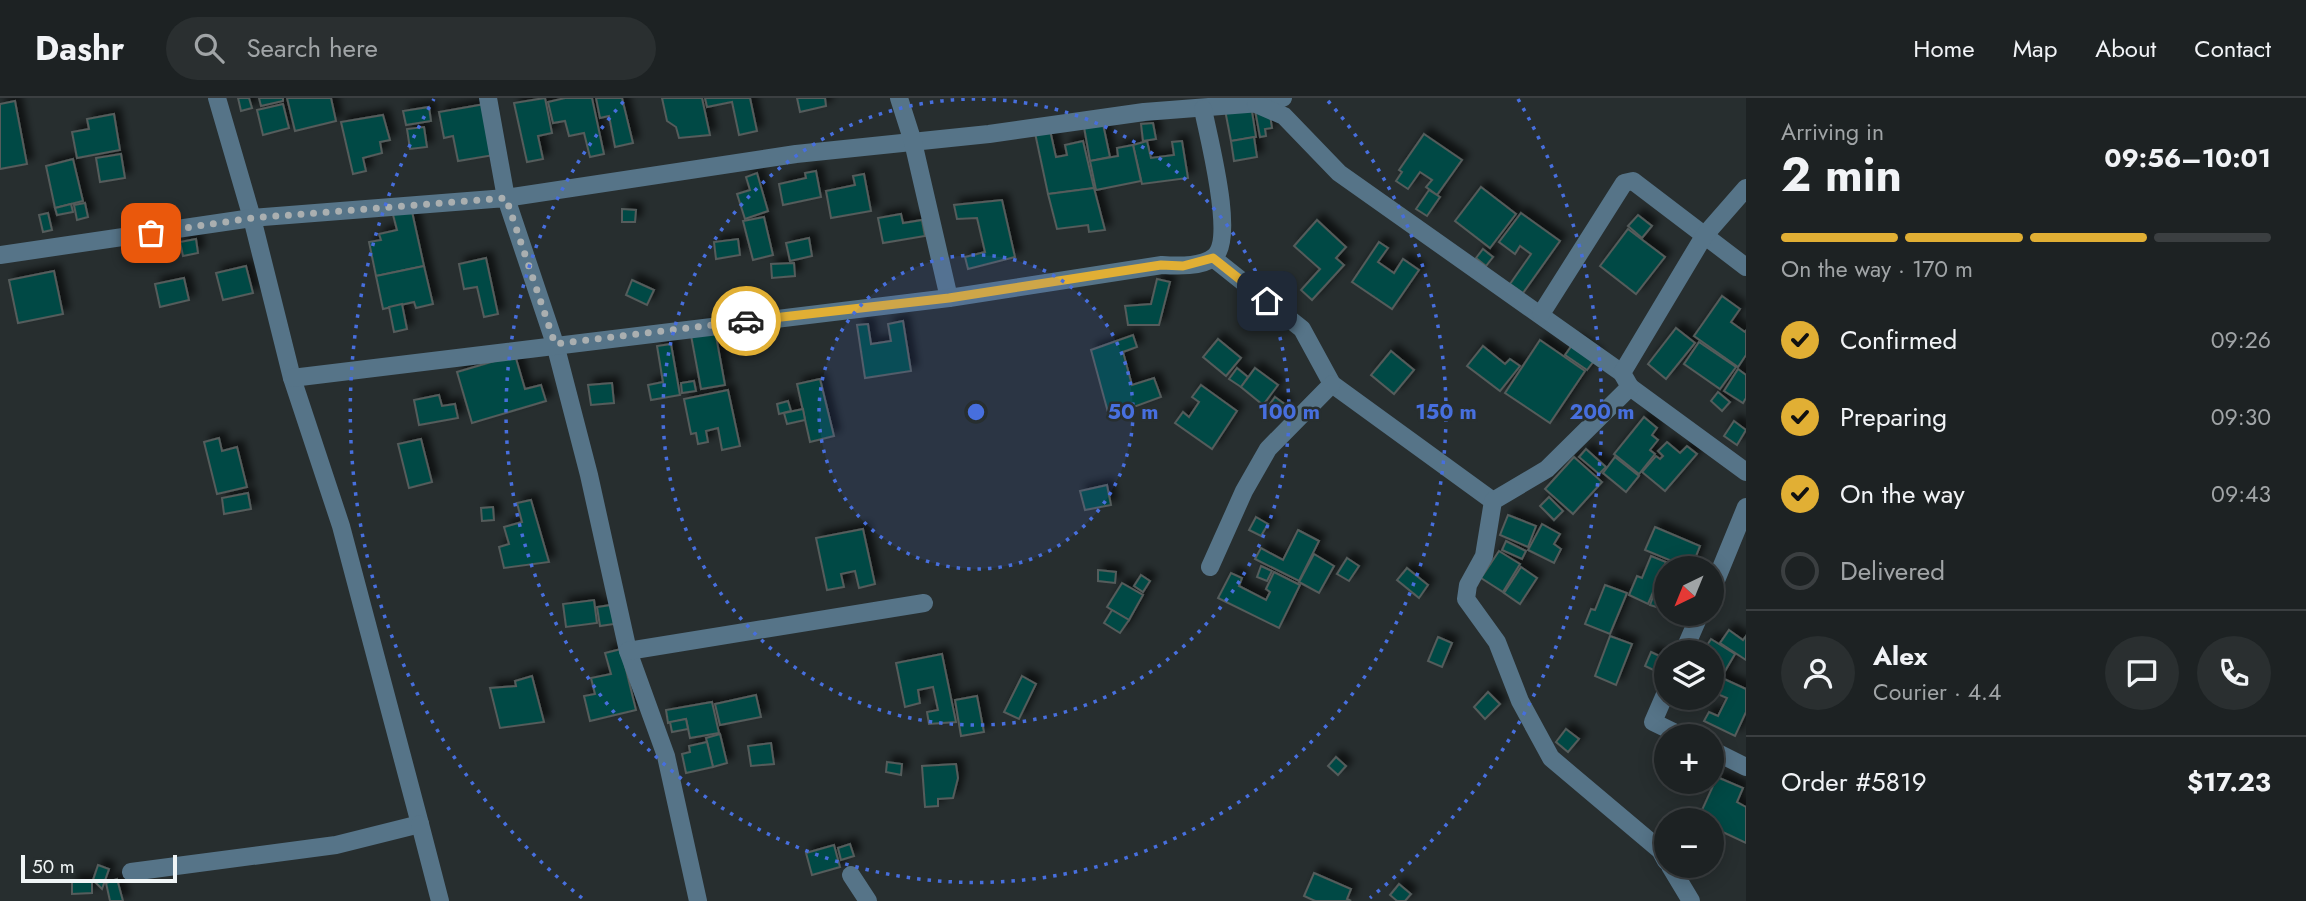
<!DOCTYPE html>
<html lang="en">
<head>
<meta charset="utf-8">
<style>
	:root { --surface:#1d2223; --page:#2a2f30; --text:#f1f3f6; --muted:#a0a4a6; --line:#3b3f41; --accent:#e1af34 }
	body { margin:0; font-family:Jost,sans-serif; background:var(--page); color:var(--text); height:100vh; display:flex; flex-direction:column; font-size:26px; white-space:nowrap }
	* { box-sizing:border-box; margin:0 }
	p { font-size:23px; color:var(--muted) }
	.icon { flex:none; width:38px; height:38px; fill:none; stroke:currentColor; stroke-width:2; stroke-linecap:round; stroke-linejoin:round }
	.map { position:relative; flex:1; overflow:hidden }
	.sheet { display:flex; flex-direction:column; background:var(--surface); width:560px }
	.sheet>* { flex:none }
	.needle { width:46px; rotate:223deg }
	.fabs { position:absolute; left:1654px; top:458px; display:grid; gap:14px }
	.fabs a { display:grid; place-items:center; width:70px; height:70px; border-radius:50%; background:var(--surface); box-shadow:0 4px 18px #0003,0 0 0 2px var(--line); font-size:35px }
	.scale { position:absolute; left:21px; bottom:18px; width:156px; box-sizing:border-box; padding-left:7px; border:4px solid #f0f5f6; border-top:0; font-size:19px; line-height:24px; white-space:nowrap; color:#f0f5f6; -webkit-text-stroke:5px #272e2f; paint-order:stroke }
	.pin { position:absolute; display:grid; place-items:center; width:60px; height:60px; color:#fff; margin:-30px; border-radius:14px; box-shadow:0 4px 10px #0006 }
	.courier { position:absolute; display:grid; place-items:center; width:70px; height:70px; margin:-35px; border:5px solid #e1af34; border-radius:50%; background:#fff; color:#222; box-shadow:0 2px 9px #0007 }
	.headline em { font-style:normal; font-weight:700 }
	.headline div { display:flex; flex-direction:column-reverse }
	.headline { display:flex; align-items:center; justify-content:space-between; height:119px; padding:0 35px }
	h1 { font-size:46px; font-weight:700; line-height:52px }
	.bar { display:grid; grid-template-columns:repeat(4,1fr); gap:10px 7px; align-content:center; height:84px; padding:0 35px }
	.bar i { height:9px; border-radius:5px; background:var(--line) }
	.bar .selected { background:var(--accent) }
	.bar p { grid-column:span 4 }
	.line { display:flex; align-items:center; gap:18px; padding:0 35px; border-top:2px solid var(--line) }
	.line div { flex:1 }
	.round { display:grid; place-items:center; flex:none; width:74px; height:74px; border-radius:37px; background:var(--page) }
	ol { padding:0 35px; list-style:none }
	li { display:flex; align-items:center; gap:21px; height:77px }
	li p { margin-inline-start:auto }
	li .icon { padding:7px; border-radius:50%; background:var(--accent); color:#111; stroke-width:4 }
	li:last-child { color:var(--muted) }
	li i { width:38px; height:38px; border:4px solid var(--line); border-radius:50% }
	header { display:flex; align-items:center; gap:42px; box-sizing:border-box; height:98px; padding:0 35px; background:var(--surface); border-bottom:2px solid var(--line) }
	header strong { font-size:33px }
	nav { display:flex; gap:38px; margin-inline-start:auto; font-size:24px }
	.search { width:490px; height:63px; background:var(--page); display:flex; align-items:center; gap:18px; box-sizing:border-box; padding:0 24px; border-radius:38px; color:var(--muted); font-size:26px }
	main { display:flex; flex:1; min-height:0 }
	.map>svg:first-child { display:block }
</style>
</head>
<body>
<header>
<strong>Dashr</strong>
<div class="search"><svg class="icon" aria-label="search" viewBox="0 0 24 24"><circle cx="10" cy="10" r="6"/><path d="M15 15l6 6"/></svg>Search here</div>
<nav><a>Home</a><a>Map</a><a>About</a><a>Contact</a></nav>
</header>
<main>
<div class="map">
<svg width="1746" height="803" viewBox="0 0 1746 803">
	<defs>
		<filter id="shadow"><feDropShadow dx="6" dy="-6" stdDeviation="3.5" flood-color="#0009"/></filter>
	</defs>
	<rect width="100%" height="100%" fill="#272e2f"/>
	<g fill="#054a44" stroke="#545c5b" stroke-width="2" filter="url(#shadow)">
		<polygon points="238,0 249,0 252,10 241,13"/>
		<polygon points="259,0 283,0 283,3 261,8"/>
		<polygon points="287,0 331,0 336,23 295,33"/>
		<polygon points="545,0 552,35 538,38 543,61 527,64 514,5"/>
		<polygon points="565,0 592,0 604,56 590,59 584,35 569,38 565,23 553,25 548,4"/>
		<polygon points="596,0 622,0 633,45 615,49 609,18 600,20"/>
		<polygon points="662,0 702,0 710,37 679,40 676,29 667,23"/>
		<polygon points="705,0 750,0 757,33 739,37 732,4 707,9"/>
		<polygon points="797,0 825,0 826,8 800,14"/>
		<polygon points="15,3 27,66 0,71 0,6"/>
		<polygon points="283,6 289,30 263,37 257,12"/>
		<polygon points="485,6 494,57 458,63 453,38 444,40 439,14"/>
		<polygon points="1251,7 1256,39 1231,43 1225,12"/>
		<polygon points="429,9 431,23 406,27 403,13"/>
		<polygon points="1269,10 1272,30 1265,31 1266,38 1260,39 1255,12"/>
		<polygon points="114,16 120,52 77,60 72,34 89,31 87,21"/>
		<polygon points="383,17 390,42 380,44 382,55 363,60 366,73 353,76 341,24"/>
		<polygon points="1153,25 1156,41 1143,43 1141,26"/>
		<polygon points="1103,26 1110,59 1090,63 1084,29"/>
		<polygon points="424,29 427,49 410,51 407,31"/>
		<polygon points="1050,32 1056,59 1067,57 1065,47 1083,43 1094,90 1048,96 1035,35"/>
		<polygon points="1424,36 1462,62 1437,97 1426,89 1432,82 1420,74 1408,91 1396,83 1402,74 1399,72"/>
		<polygon points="1254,39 1257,59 1234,63 1231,43"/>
		<polygon points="1147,43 1151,60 1174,57 1172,44 1182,43 1188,80 1142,86 1133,47"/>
		<polygon points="1133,47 1141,83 1096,92 1090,63 1118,58 1117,50"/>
		<polygon points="121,56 125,80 100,84 96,60"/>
		<polygon points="73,61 83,103 55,110 46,68"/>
		<polygon points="816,73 821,99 783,107 779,86 806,80 805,75"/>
		<polygon points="757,75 768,113 745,121 737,96 750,92 746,79"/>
		<polygon points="864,76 871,113 831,120 826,93 855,87 853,78"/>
		<polygon points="1481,89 1516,116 1490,150 1455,123"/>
		<polygon points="1094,90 1105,132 1089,134 1088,127 1057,131 1048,96"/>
		<polygon points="1429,92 1440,99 1427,118 1416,111"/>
		<polygon points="1002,102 1015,159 968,171 965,159 985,154 977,120 957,121 954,107"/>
		<polygon points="85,105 88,119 77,122 74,107"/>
		<polygon points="71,106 73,114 57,117 55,110"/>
		<polygon points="411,109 424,168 376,178 369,144 381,142 379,136 397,132 392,113"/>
		<polygon points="622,111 636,112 635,124 622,124"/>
		<polygon points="48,115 52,132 43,134 39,117"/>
		<polygon points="1521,115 1560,143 1523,195 1510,186 1531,156 1520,148 1515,156 1499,144"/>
		<polygon points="901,116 903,125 922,122 925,138 883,145 878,120"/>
		<polygon points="1638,117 1652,128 1642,140 1628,128"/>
		<polygon points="764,119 773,157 753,162 743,123"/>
		<polygon points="1317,122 1346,149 1336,160 1344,167 1312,202 1301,192 1320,171 1294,148"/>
		<polygon points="1628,131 1665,159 1636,196 1600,168"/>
		<polygon points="809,140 812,158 790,163 786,145"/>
		<polygon points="196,141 198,155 183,158 180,144"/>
		<polygon points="738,141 740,157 716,161 714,144"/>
		<polygon points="1379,144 1388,150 1378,164 1394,175 1403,161 1419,172 1392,211 1352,184"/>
		<polygon points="1483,151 1493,159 1486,168 1476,160"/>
		<polygon points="486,160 498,216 484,219 477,189 464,191 459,166"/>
		<polygon points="794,165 795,178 772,180 771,166"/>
		<polygon points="246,168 253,195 223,202 216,175"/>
		<polygon points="424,168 433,206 416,210 414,204 383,211 376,178"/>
		<polygon points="54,173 63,216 18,225 9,182"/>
		<polygon points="184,180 189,202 160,209 155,186"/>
		<polygon points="1157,181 1170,184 1159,227 1128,227 1125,208 1151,206"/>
		<polygon points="632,182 654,192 647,207 626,197"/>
		<polygon points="1722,198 1740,211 1731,224 1745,234 1746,232 1746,257 1738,269 1694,238"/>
		<polygon points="402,206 407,231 394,234 389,209"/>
		<polygon points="903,223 911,273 865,280 857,227 868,226 871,246 891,243 888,226"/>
		<polygon points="714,227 725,287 701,291 690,232"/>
		<polygon points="1676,230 1695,245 1666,281 1648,266"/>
		<polygon points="1133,237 1137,249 1123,254 1132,287 1154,280 1161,299 1109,318 1091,252"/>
		<polygon points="1218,241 1241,260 1226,278 1203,259"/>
		<polygon points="1540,242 1585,273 1550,325 1505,295"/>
		<polygon points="1575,243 1597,259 1587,272 1565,257"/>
		<polygon points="1699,244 1736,269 1720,291 1684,266"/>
		<polygon points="671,246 680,297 651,302 648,287 663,284 657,248"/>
		<polygon points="1483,248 1505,266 1510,261 1520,268 1500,293 1467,268"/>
		<polygon points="1391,253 1414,272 1394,296 1371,277"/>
		<polygon points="515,257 525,291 541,287 546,303 472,325 457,274"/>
		<polygon points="1237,270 1248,279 1241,289 1229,281"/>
		<polygon points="1255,270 1278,287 1263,307 1241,289"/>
		<polygon points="1738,271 1746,277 1746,300 1743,305 1724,293"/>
		<polygon points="820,281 834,338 810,344 797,286"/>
		<polygon points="694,283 696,293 682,295 681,285"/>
		<polygon points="612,285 614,305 591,307 588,287"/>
		<polygon points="1201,287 1237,313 1212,351 1175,325 1183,314 1189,319 1199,304 1192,299"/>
		<polygon points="728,292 740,348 722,352 718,330 706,333 708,344 698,346 696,335 691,336 684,301"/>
		<polygon points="1718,294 1730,304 1722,313 1711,303"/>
		<polygon points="439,297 442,308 455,306 458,320 419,327 414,302"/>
		<polygon points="1275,299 1286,307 1277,318 1267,310"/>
		<polygon points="788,303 791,313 779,316 777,306"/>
		<polygon points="803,311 805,322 787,326 784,315"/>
		<polygon points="1644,319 1657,330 1652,337 1658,342 1650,352 1655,356 1639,376 1614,356"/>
		<polygon points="1734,323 1746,332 1737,347 1724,338"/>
		<polygon points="219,340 222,353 237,349 247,389 217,396 204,344"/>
		<polygon points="421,341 432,384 409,390 398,346"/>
		<polygon points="1667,344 1680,355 1687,348 1697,356 1665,393 1642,374 1656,358 1660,361 1663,358 1658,353"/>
		<polygon points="1586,351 1606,369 1599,376 1579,359"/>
		<polygon points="1574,359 1602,384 1573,416 1545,391"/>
		<polygon points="1615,359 1639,378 1626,394 1603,375"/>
		<polygon points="1107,387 1111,407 1085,412 1080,393"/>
		<polygon points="248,395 251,411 224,416 222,400"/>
		<polygon points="1549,399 1563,413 1554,422 1540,408"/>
		<polygon points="531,402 549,464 504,470 499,449 509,446 504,429 522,424 517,405"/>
		<polygon points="493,409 494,422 482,423 481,410"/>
		<polygon points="1508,417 1536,428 1528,449 1500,437"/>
		<polygon points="1256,419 1268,426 1261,438 1249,432"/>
		<polygon points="1542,426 1560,436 1554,446 1561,451 1554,465 1528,452"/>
		<polygon points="1655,429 1700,448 1691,471 1645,452"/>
		<polygon points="863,431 875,486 859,490 855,473 841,476 844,489 827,492 816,440"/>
		<polygon points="1298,432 1319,443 1299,483 1255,461 1261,450 1283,462"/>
		<polygon points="1506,443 1526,453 1522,461 1502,452"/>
		<polygon points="1499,453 1520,466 1503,494 1481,480"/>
		<polygon points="1314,456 1334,468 1319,495 1299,484"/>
		<polygon points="1651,458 1666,464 1648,506 1629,497 1637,478 1642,480"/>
		<polygon points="1347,460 1359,468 1349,483 1337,476"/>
		<polygon points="1261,468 1272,473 1267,483 1257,479"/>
		<polygon points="1521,469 1537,480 1520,506 1504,495"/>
		<polygon points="1407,470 1428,487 1419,500 1397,482"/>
		<polygon points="1098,472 1116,474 1115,485 1098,483"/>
		<polygon points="1274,474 1300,487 1279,530 1218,500 1231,475 1242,480 1239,488 1266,502 1270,494 1266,491"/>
		<polygon points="1141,477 1150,483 1143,494 1134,488"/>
		<polygon points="1122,485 1143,497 1129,522 1107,509"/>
		<polygon points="1605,487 1627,495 1610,536 1585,526 1591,511 1595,512"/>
		<polygon points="1655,493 1666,496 1666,512 1650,507"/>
		<polygon points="594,502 597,525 566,529 563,506"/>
		<polygon points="611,507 614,526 600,528 597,509"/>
		<polygon points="1112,512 1129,522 1120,535 1104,525"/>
		<polygon points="1729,532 1743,542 1746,538 1746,562 1720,545"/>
		<polygon points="1610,538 1632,546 1616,587 1595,578"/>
		<polygon points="1438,539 1452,545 1442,569 1428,563"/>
		<polygon points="1711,541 1735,556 1718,585 1712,581 1712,555 1702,555"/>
		<polygon points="621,551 636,612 590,623 584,598 595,596 591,580 611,576 605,555"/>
		<polygon points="1651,554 1666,561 1662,576 1645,568"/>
		<polygon points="942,556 956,624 929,626 927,614 938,612 933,589 918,592 920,605 905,609 896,565"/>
		<polygon points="532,578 544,624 500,630 490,590 516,588 515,583"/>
		<polygon points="1022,578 1036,586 1019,621 1004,614"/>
		<polygon points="1722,580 1746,591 1746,614 1735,638 1704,623 1709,614 1718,618 1727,600 1715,595"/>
		<polygon points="1488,594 1500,606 1485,621 1474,609"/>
		<polygon points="756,597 761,619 720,627 715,606"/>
		<polygon points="977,598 984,634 961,638 955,602"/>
		<polygon points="712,604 719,635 690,640 686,621 668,625 666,612"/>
		<polygon points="686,621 688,631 672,634 670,624"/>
		<polygon points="1566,631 1579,641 1568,654 1556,644"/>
		<polygon points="720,636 727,665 713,669 706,640"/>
		<polygon points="707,644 713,669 686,675 682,656 690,654 689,648"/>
		<polygon points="771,645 774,666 751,668 748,648"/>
		<polygon points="1336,659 1346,668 1338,677 1328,668"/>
		<polygon points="887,664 902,666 901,677 886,674"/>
		<polygon points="956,666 958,680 953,700 938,701 938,708 925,709 922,668"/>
		<polygon points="1717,679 1743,690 1737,704 1746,709 1746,745 1712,729 1712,723 1697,723"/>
		<polygon points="850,746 854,758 841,762 838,750"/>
		<polygon points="834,747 840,769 812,777 806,755"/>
		<polygon points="98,767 109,771 102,791 93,782"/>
		<polygon points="1314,775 1351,791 1347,801 1351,803 1315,803 1304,798"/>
		<polygon points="117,781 123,803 110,803 106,785"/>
		<polygon points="72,782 92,782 92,795 72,796"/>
		<polygon points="1399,786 1411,796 1405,803 1397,803 1390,797"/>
	</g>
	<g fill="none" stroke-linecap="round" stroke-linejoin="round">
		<g stroke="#567488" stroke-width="18">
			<polyline points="217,0 252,120 506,100 555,246 589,377 628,553 666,658 698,803"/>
			<polyline points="488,0 506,100 796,56 989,36 1144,14 1260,5 1283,0"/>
			<polyline points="899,0 913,44 949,200"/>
			<polyline points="1256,6 1284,18 1339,75 1622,275"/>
			<polyline points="0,157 252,120 292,280 341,428 420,726 336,747 131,774"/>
			<polyline points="1213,160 1302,231 1332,286 1493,403"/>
			<polyline points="1541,216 1624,85 1633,83 1746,169"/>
			<path d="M292 280 949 200 1162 167C1177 168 1202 169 1214 159 1236 141 1208 38 1203 11"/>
			<polyline points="1630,289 1746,374"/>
			<polyline points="1210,469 1244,393 1268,351 1332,286"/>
			<polyline points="1712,492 1746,409"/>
			<polyline points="628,553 924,505"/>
			<polyline points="1683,555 1700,516"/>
			<polyline points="1666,594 1653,624 1684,639"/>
			<polyline points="1712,652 1746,669"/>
			<polyline points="420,726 440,803"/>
			<polyline points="1666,763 1660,752 1551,660 1520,603 1497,544 1466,501 1468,487 1484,458 1493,403 1547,371 1630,289 1622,275 1704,138 1746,90"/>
			<polyline points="1670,768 1691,803"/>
			<polyline points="851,777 868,803"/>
		</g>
	</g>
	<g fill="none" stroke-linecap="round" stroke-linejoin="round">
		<polyline stroke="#aaafb0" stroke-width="7" stroke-dasharray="0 12.6" points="151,135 252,120 506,100 555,246 746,223"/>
		<polyline stroke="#e1af34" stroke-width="9" points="746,223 949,200 1161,167 1183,168 1213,160 1267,203"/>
	</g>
	<circle cx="976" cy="314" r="157" fill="#476fde" fill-opacity=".12"/>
	<g fill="none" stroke="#476fde" stroke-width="3.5" stroke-dasharray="3.5 7">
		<circle cx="976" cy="314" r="157"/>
		<circle cx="976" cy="314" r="313"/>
		<path d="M1328 3A470 470 0 1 1 624 3"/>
		<path d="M582 800A626 626 0 0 1 434 1M1518 1A626 626 0 0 1 1370 800"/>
	</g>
	<circle cx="976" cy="314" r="10" fill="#476fde" stroke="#272e2f" stroke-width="3.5"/>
	<g font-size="21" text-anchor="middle" font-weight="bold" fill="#476fde" stroke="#272e2f" stroke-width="5" stroke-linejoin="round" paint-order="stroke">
		<text x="1133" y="321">50 m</text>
		<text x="1289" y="321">100 m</text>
		<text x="1446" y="321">150 m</text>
		<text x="1602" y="321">200 m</text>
	</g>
</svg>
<div class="fabs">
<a><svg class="needle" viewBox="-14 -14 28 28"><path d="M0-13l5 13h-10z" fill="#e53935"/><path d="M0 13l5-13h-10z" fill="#a0a4a6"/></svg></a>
<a><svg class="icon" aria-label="layers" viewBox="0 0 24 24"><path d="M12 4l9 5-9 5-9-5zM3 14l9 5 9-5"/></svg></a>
<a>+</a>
<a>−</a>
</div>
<div class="scale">50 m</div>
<div class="pin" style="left:151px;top:135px;background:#ea580c"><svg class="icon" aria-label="bag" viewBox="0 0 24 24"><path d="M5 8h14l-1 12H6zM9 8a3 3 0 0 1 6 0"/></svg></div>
<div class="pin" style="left:1267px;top:203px;background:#1f2937"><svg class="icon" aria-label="home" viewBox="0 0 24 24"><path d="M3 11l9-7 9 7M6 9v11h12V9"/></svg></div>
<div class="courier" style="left:746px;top:223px"><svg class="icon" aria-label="car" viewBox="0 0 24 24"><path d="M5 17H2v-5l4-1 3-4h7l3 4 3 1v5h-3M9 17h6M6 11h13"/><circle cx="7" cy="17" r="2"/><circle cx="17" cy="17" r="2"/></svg></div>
</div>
<section class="sheet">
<div class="headline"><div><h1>2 min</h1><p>Arriving in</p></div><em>09:56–10:01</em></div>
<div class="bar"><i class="selected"></i><i class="selected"></i><i class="selected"></i><i></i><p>On the way · 170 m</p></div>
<ol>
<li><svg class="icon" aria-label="check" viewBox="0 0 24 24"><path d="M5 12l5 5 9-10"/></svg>Confirmed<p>09:26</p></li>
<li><svg class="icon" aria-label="check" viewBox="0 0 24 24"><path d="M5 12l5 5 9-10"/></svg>Preparing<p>09:30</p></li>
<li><svg class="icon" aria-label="check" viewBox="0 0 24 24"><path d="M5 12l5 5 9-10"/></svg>On the way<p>09:43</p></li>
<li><i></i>Delivered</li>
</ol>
<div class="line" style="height:126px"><a class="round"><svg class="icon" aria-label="person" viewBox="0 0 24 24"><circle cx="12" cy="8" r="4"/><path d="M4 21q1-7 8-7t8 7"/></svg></a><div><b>Alex</b><p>Courier · 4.4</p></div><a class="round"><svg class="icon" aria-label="chat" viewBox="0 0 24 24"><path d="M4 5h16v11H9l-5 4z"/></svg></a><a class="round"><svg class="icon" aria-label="phone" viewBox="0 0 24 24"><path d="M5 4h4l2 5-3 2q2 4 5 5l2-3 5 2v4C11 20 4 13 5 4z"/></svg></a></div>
<div class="line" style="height:91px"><div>Order #5819</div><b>$17.23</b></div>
</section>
</main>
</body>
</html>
